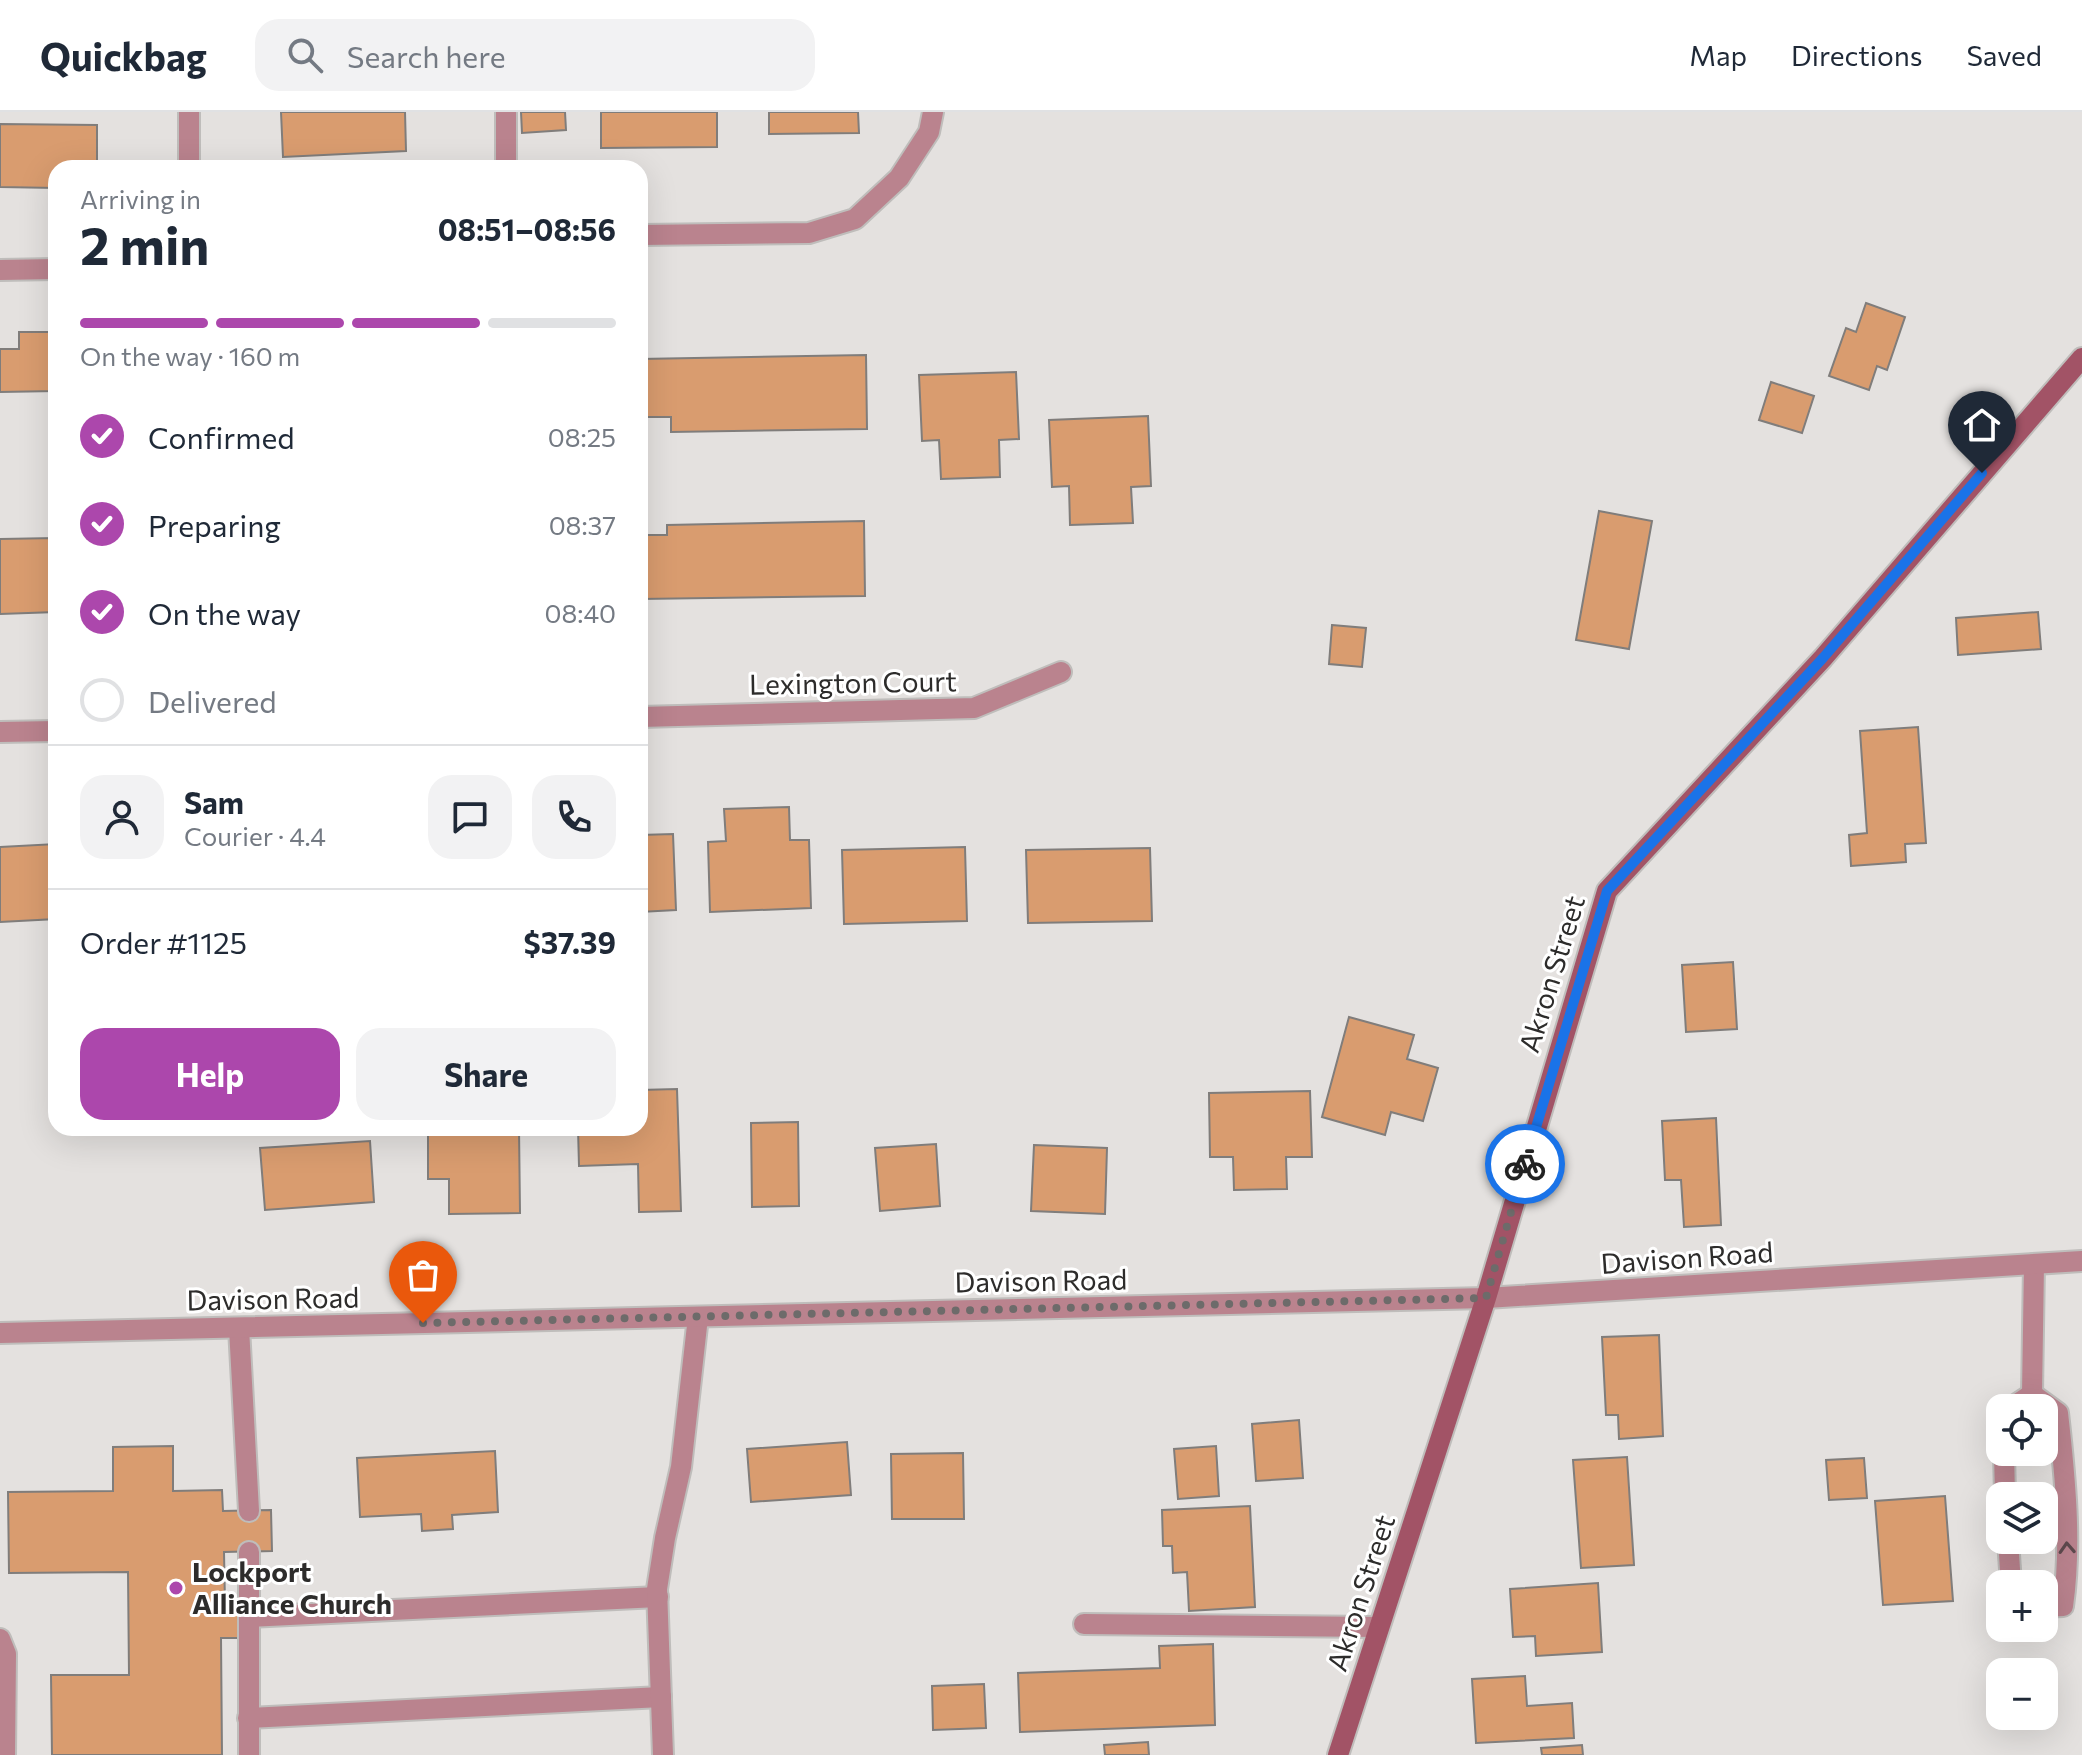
<!DOCTYPE html>
<html lang="en">
<head>
<meta charset="utf-8">
<style>
	:root { --surface:#fff; --page:#f2f2f3; --text:#1f2937; --muted:#747a83; --line:#e0e1e3; --accent:#ac47ac }
	body { margin:0; font-family:Commissioner,sans-serif; background:var(--page); color:var(--text); height:100vh; display:flex; flex-direction:column; font-size:30px; white-space:nowrap }
	* { box-sizing:border-box; margin:0 }
	p { font-size:26px; color:var(--muted) }
	.icon { flex:none; width:44px; height:44px; fill:none; stroke:currentColor; stroke-width:2; stroke-linecap:round; stroke-linejoin:round }
	.map { position:relative; flex:1; overflow:hidden }
	.details { position:absolute; left:48px; top:48px; width:600px; height:976px; display:flex; flex-direction:column; background:var(--surface); border-radius:24px; box-shadow:0 8px 32px #0002 }
	.details>* { flex:none }
	.tools { position:absolute; left:1986px; top:1282px; display:grid; gap:16px }
	.tools a { display:grid; place-items:center; width:72px; height:72px; border-radius:16px; background:var(--surface); box-shadow:0 8px 32px #0002; font-size:40px }
	.pin { position:absolute; display:grid; place-items:center; width:68px; height:68px; color:#fff; margin:-82px -34px; border-radius:50% 50% 50% 0; rotate:-45deg; box-shadow:0 0 8px #0007 }
	.pin .icon { rotate:45deg }
	.courier { position:absolute; display:grid; place-items:center; width:80px; height:80px; margin:-40px; border:6px solid #1a73e8; border-radius:50%; background:#fff; color:#222; box-shadow:0 2px 10px #0007 }
	.headline em { font-style:normal; font-weight:700 }
	.headline div { display:flex; flex-direction:column-reverse }
	.headline { display:flex; align-items:center; justify-content:space-between; height:136px; padding:0 32px }
	h1 { font-size:52px; font-weight:700; line-height:60px }
	.bar { display:grid; grid-template-columns:repeat(4,1fr); gap:12px 8px; align-content:center; height:96px; padding:0 32px }
	.bar i { height:10px; border-radius:6px; background:var(--line) }
	.bar .on { background:var(--accent) }
	.bar p { grid-column:span 4 }
	.line { display:flex; align-items:center; gap:20px; padding:0 32px; border-top:2px solid var(--line) }
	.line div { flex:1 }
	.round { display:grid; place-items:center; flex:none; width:84px; height:84px; border-radius:24px; background:var(--page) }
	ol { padding:0 32px; list-style:none }
	li { display:flex; align-items:center; gap:24px; height:88px }
	li p { margin-inline-start:auto }
	li .icon { padding:8px; border-radius:50%; background:var(--accent); color:#fff; stroke-width:4 }
	li:last-child { color:var(--muted) }
	li i { width:44px; height:44px; border:4px solid var(--line); border-radius:50% }
	.action { display:flex; gap:16px; margin-top:auto; padding:16px 32px }
	.action a { flex:1; height:92px; border-radius:24px; background:var(--accent); color:#fff; font-size:32px; font-weight:700; line-height:92px; text-align:center }
	.action a+a { background:var(--page); color:var(--text) }
	header { display:flex; align-items:center; gap:48px; box-sizing:border-box; height:112px; padding:0 40px; background:var(--surface); border-bottom:2px solid var(--line) }
	header strong { font-size:38px }
	nav { display:flex; gap:44px; margin-inline-start:auto; font-size:28px }
	.search { width:560px; height:72px; background:var(--page); display:flex; align-items:center; gap:20px; box-sizing:border-box; padding:0 28px; border-radius:24px; color:var(--muted); font-size:30px }
	.map>svg:first-child { display:block }
</style>
</head>
<body>
<header>
<strong>Quickbag</strong>
<div class="search"><svg class="icon" aria-label="search" viewBox="0 0 24 24"><circle cx="10" cy="10" r="6"/><path d="M15 15l6 6"/></svg>Search here</div>
<nav><a>Map</a><a>Directions</a><a>Saved</a></nav>
</header>
<div class="map">
<svg width="2082" height="1643" viewBox="0 0 2082 1643">
	<rect width="100%" height="100%" fill="#e4e1df"/>
	<g fill="#d99c6f" stroke="#807d7b" stroke-width="2">
		<polygon points="281,0 405,0 406,39 283,45"/>
		<polygon points="521,0 565,0 566,18 522,21"/>
		<polygon points="601,0 717,0 717,35 601,36"/>
		<polygon points="769,0 858,0 859,21 769,22"/>
		<polygon points="0,12 97,13 97,56 56,56 56,76 0,75"/>
		<polygon points="1866,191 1905,205 1887,258 1877,254 1869,278 1829,264 1846,216 1856,220"/>
		<polygon points="19,220 56,220 56,279 0,280 0,237 19,237"/>
		<polygon points="866,243 867,317 671,320 671,305 640,305 640,247"/>
		<polygon points="1016,260 1019,327 999,328 1000,365 941,367 939,328 922,329 919,263"/>
		<polygon points="1771,270 1814,284 1802,321 1759,308"/>
		<polygon points="1148,304 1151,374 1131,375 1133,411 1070,413 1069,374 1052,375 1049,308"/>
		<polygon points="1599,399 1652,409 1629,537 1576,528"/>
		<polygon points="864,409 865,484 640,487 640,423 667,423 667,413"/>
		<polygon points="56,426 56,500 0,502 0,427"/>
		<polygon points="2038,500 2041,537 1958,543 1956,506"/>
		<polygon points="1332,513 1366,516 1362,555 1329,552"/>
		<polygon points="1918,615 1926,731 1905,732 1906,750 1851,754 1849,723 1867,721 1860,619"/>
		<polygon points="789,695 790,728 809,728 811,796 710,800 708,730 726,729 724,697"/>
		<polygon points="673,722 676,798 640,800 640,723"/>
		<polygon points="56,732 56,807 0,810 0,735"/>
		<polygon points="965,735 967,809 844,812 842,738"/>
		<polygon points="1150,736 1152,809 1028,811 1026,738"/>
		<polygon points="1733,850 1737,917 1686,920 1682,853"/>
		<polygon points="1349,905 1414,923 1407,947 1438,956 1423,1009 1391,1000 1385,1023 1322,1005"/>
		<polygon points="677,977 681,1099 639,1100 638,1052 579,1054 578,1016 640,1016 640,978"/>
		<polygon points="1310,979 1312,1045 1286,1045 1287,1077 1234,1078 1233,1045 1210,1045 1209,981"/>
		<polygon points="1716,1006 1721,1113 1684,1115 1681,1068 1665,1068 1662,1009"/>
		<polygon points="798,1010 799,1094 752,1095 751,1011"/>
		<polygon points="428,1016 519,1016 520,1101 449,1102 449,1067 428,1067"/>
		<polygon points="370,1029 374,1090 265,1098 260,1036"/>
		<polygon points="936,1032 940,1094 880,1099 875,1036"/>
		<polygon points="1034,1033 1107,1036 1105,1102 1031,1099"/>
		<polygon points="1659,1223 1663,1324 1619,1327 1618,1303 1606,1303 1602,1225"/>
		<polygon points="1299,1308 1303,1366 1256,1369 1252,1312"/>
		<polygon points="847,1330 851,1383 751,1390 747,1337"/>
		<polygon points="173,1334 173,1379 222,1378 223,1399 271,1398 272,1439 224,1440 225,1492 240,1491 241,1526 221,1526 222,1643 52,1643 51,1563 129,1563 128,1460 9,1461 8,1380 113,1379 113,1335"/>
		<polygon points="1216,1334 1219,1384 1178,1387 1174,1337"/>
		<polygon points="495,1339 498,1400 452,1403 453,1417 422,1419 421,1402 360,1405 357,1346"/>
		<polygon points="963,1341 964,1407 892,1407 891,1342"/>
		<polygon points="1627,1345 1634,1453 1581,1456 1573,1348"/>
		<polygon points="1864,1346 1867,1386 1829,1388 1826,1348"/>
		<polygon points="1945,1384 1953,1489 1883,1493 1875,1389"/>
		<polygon points="1250,1394 1255,1495 1189,1499 1187,1460 1173,1461 1172,1434 1163,1434 1162,1398"/>
		<polygon points="1598,1471 1602,1540 1536,1544 1535,1524 1513,1525 1510,1477"/>
		<polygon points="1213,1532 1215,1613 1020,1620 1018,1561 1160,1556 1159,1534"/>
		<polygon points="1525,1564 1527,1594 1572,1591 1574,1626 1476,1631 1472,1567"/>
		<polygon points="984,1572 986,1616 933,1618 932,1574"/>
		<polygon points="1148,1630 1149,1643 1105,1643 1104,1633"/>
		<polygon points="1582,1633 1583,1643 1542,1643 1541,1636"/>
	</g>
	<g fill="none" stroke-linecap="round" stroke-linejoin="round">
		<defs>
			<g id="service">
				<polyline points="239,1216 249,1399"/>
				<path d="M2032 1282 2058 1301C2065 1363 2072 1432 2063 1494L2044 1495"/>
				<polyline points="2032,1282 2034,1152"/>
				<polyline points="2011,1296 2032,1282"/>
				<polyline points="2004,1340 2005,1384"/>
				<polyline points="2008,1428 2011,1472"/>
				<polyline points="249,1505 658,1485"/>
				<polyline points="1084,1512 1379,1515"/>
				<polyline points="0,1527 6,1542 5,1643"/>
				<polyline points="248,1606 661,1585"/>
				<polyline points="249,1643 249,1440"/>
				<polyline points="663,1643 657,1477 665,1426 681,1355 698,1205"/>
			</g>
			<g id="minor">
				<polyline points="506,0 506,56"/>
				<polyline points="189,56 189,0"/>
				<polyline points="640,123 809,121 855,107 899,66 929,20 933,0"/>
				<polyline points="0,158 56,157"/>
				<polyline points="640,605 974,596 1061,560"/>
				<polyline points="0,620 56,619"/>
			</g>
			<polyline id="tertiary" points="0,1221 1486,1186 2082,1149"/>
			<polyline id="secondary" points="1338,1643 1486,1186 1607,779 1823,546 2082,246"/>
		</defs>
		<use href="#service" stroke="#bfbdbb" stroke-width="24"/>
		<use href="#minor" stroke="#bfbdbb" stroke-width="24"/>
		<use href="#tertiary" stroke="#bfbdbb" stroke-width="24"/>
		<use href="#secondary" stroke="#bfbdbb" stroke-width="24"/>
		<use href="#service" stroke="#ba838e" stroke-width="20"/>
		<use href="#minor" stroke="#ba838e" stroke-width="20"/>
		<use href="#tertiary" stroke="#ba838e" stroke-width="20"/>
		<use href="#secondary" stroke="#a25366" stroke-width="20"/>
	</g>
	<defs><path id="oneway-chevron" d="M-2-3.5L2.5 0L-2 3.5" fill="none" stroke-width="1.6" stroke-linecap="round" stroke-linejoin="round" transform="scale(2)"/></defs>
	<use stroke="#5e4a4e" href="#oneway-chevron" transform="translate(2067 1436) rotate(-93)"/>
	<g fill="none" stroke-linecap="round" stroke-linejoin="round">
		<polyline stroke="#6d6b6a" stroke-width="8" stroke-dasharray="0 14.4" points="423,1211 1486,1186 1525,1052"/>
		<polyline stroke="#1a73e8" stroke-width="10" points="1525,1052 1607,779 1823,546 1982,361"/>
	</g>
	<circle fill="#ac47ac" stroke="#fff" stroke-width="3" cx="176" cy="1476" r="8"/>
	<g text-anchor="middle" stroke-width="6" stroke-linejoin="round" paint-order="stroke">
		<g font-size="28" fill="#2d2c2b" stroke="#fff">
			<text transform="translate(853 571) rotate(-1)" y="10">Lexington Court</text>
			<text transform="translate(1552 862) rotate(-73)" y="10">Akron Street</text>
			<text transform="translate(1687 1146) rotate(-4)" y="10">Davison Road</text>
			<text transform="translate(1041 1169) rotate(-1)" y="10">Davison Road</text>
			<text transform="translate(273 1187) rotate(-1)" y="10">Davison Road</text>
			<text transform="translate(1361 1481) rotate(-72)" y="10">Akron Street</text>
		</g>
		<g font-size="28" font-weight="bold" fill="#2d2c2b" stroke="#fff" text-anchor="start">
			<text x="192" y="1470">Lockport<tspan x="192" dy="32">Alliance Church</tspan></text>
		</g>
	</g>
</svg>
<div class="tools">
<a><svg class="icon" aria-label="locate" viewBox="0 0 24 24"><circle cx="12" cy="12" r="6"/><path d="M12 2v4M12 18v4M2 12h4M18 12h4"/></svg></a>
<a><svg class="icon" aria-label="layers" viewBox="0 0 24 24"><path d="M12 4l9 5-9 5-9-5zM3 14l9 5 9-5"/></svg></a>
<a>+</a>
<a>−</a>
</div>
<div class="pin" style="left:423px;top:1211px;background:#ea580c"><svg class="icon" aria-label="bag" viewBox="0 0 24 24"><path d="M5 8h14l-1 12H6zM9 8a3 3 0 0 1 6 0"/></svg></div>
<div class="pin" style="left:1982px;top:361px;background:#1f2937"><svg class="icon" aria-label="home" viewBox="0 0 24 24"><path d="M3 11l9-7 9 7M6 9v11h12V9"/></svg></div>
<div class="courier" style="left:1525px;top:1052px"><svg class="icon" aria-label="bike" viewBox="0 0 24 24"><circle cx="6" cy="16" r="4"/><circle cx="18" cy="16" r="4"/><path d="M6 16l4-8h5l3 8M10 8l3 8H6M13 5h3"/></svg></div>
<section class="details">
<div class="headline"><div><h1>2 min</h1><p>Arriving in</p></div><em>08:51–08:56</em></div>
<div class="bar"><i class="on"></i><i class="on"></i><i class="on"></i><i></i><p>On the way · 160 m</p></div>
<ol>
<li><svg class="icon" aria-label="check" viewBox="0 0 24 24"><path d="M5 12l5 5 9-10"/></svg>Confirmed<p>08:25</p></li>
<li><svg class="icon" aria-label="check" viewBox="0 0 24 24"><path d="M5 12l5 5 9-10"/></svg>Preparing<p>08:37</p></li>
<li><svg class="icon" aria-label="check" viewBox="0 0 24 24"><path d="M5 12l5 5 9-10"/></svg>On the way<p>08:40</p></li>
<li><i></i>Delivered</li>
</ol>
<div class="line" style="height:144px"><a class="round"><svg class="icon" aria-label="person" viewBox="0 0 24 24"><circle cx="12" cy="8" r="4"/><path d="M4 21q1-7 8-7t8 7"/></svg></a><div><b>Sam</b><p>Courier · 4.4</p></div><a class="round"><svg class="icon" aria-label="chat" viewBox="0 0 24 24"><path d="M4 5h16v11H9l-5 4z"/></svg></a><a class="round"><svg class="icon" aria-label="phone" viewBox="0 0 24 24"><path d="M5 4h4l2 5-3 2q2 4 5 5l2-3 5 2v4C11 20 4 13 5 4z"/></svg></a></div>
<div class="line" style="height:104px"><div>Order #1125</div><b>$37.39</b></div>
<div class="action"><a>Help</a><a>Share</a></div>
</section>
</div>
</body>
</html>
